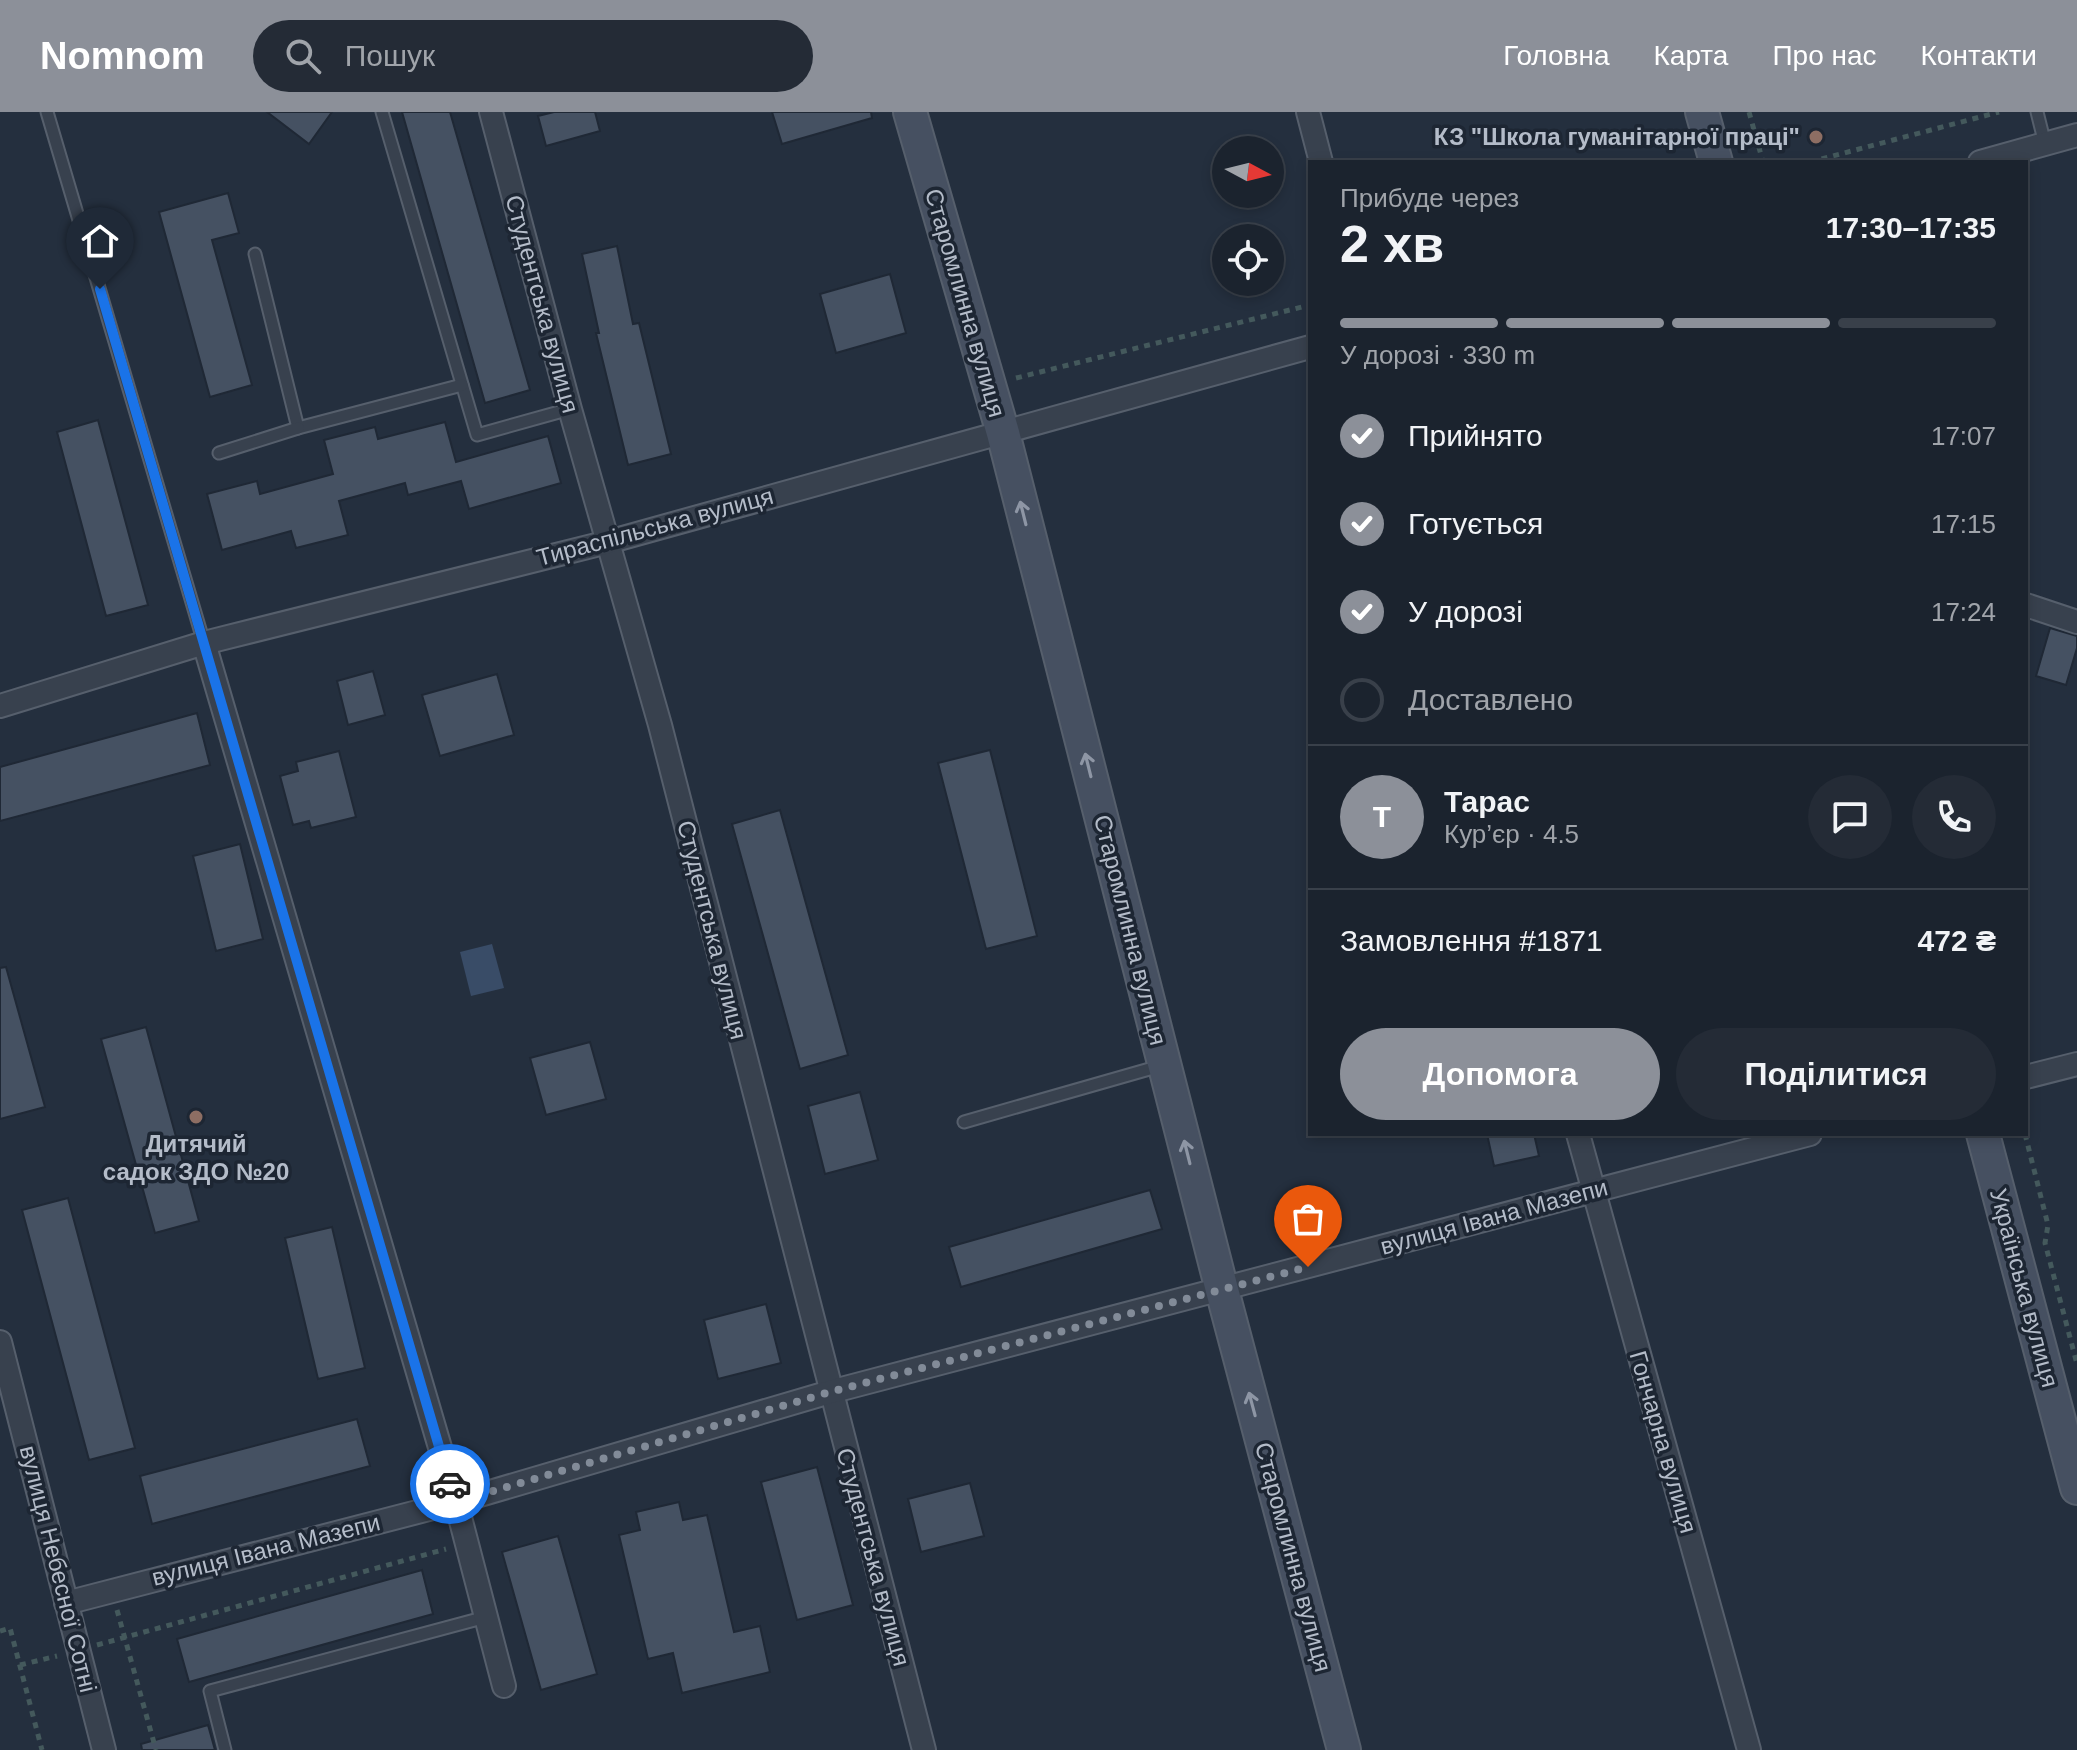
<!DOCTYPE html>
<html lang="uk">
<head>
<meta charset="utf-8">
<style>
	:root { --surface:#1b232e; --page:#242b36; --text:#f1f3f6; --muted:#a0a4aa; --line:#39404a; --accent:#8c9099 }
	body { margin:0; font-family:Arial,sans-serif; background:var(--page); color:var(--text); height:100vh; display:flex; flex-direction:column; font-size:30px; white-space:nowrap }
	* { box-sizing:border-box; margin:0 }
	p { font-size:26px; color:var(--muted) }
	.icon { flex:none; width:44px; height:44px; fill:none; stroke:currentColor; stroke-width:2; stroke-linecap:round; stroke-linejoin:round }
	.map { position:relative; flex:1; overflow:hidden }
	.panel { position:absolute; left:1308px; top:48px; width:720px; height:976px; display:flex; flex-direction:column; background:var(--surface); border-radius:0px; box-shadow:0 4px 12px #0003,0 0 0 2px var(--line) }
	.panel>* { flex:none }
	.needle { width:52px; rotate:97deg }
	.fabs { position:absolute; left:1212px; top:24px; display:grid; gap:16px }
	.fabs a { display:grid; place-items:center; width:72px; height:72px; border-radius:50%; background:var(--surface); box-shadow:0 4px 12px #0003,0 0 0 2px var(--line); font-size:40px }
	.pin { position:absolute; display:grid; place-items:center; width:68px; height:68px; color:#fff; margin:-82px -34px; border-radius:50% 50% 50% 0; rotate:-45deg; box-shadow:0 0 8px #0007 }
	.pin .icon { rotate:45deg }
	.courier { position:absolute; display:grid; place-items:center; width:80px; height:80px; margin:-40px; border:6px solid #1a73e8; border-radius:50%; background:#fff; color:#222; box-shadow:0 2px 10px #0007 }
	.headline em { font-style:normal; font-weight:800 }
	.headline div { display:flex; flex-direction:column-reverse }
	.headline { display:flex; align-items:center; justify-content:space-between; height:136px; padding:0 32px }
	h1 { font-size:52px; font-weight:800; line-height:60px }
	.bar { display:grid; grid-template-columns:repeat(4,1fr); gap:12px 8px; align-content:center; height:96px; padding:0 32px }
	.bar i { height:10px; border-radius:6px; background:var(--line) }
	.bar .active { background:var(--accent) }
	.bar p { grid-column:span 4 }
	.line { display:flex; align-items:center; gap:20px; padding:0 32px; border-top:2px solid var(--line) }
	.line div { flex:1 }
	.round { display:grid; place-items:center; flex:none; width:84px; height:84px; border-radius:42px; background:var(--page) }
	ol { padding:0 32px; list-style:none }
	li { display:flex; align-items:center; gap:24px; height:88px }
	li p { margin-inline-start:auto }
	li .icon { padding:8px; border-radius:50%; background:var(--accent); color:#fff; stroke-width:4 }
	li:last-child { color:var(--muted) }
	li i { width:44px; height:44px; border:4px solid var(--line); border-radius:50% }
	.cta { display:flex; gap:16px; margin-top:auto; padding:16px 32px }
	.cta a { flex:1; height:92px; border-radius:48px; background:var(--accent); color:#fff; font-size:32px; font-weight:800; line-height:92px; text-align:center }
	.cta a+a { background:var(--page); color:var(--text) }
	header { display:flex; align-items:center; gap:48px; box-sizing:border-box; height:112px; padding:0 40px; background:var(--accent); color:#fff }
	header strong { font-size:38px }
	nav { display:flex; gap:44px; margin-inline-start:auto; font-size:28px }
	.search { width:560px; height:72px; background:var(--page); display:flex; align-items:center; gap:20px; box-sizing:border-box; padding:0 28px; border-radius:44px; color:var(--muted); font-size:30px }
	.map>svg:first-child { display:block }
</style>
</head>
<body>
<header>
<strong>Nomnom</strong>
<div class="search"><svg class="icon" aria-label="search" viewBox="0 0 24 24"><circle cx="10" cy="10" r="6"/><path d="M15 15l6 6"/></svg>Пошук</div>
<nav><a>Головна</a><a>Карта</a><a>Про нас</a><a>Контакти</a></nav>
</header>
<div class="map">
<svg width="2077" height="1638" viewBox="0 0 2077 1638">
	<rect width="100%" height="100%" fill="#242f3e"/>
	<polygon fill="#394c67" points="492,832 504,876 471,884 460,840"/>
	<g fill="#455162" stroke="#1f2835" stroke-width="2">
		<polygon points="267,0 332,0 309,32"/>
		<polygon points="402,0 450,0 530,278 485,291"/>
		<polygon points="554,0 595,0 600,19 546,34 538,4"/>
		<polygon points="772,0 871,0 872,6 782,32"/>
		<polygon points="228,81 239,121 212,128 252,273 210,285 159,100"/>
		<polygon points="617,134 633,212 639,211 671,342 628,353 596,221 599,221 582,142"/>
		<polygon points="890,162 906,221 836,241 820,182"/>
		<polygon points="98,308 148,493 106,504 57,320"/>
		<polygon points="445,310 456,350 548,324 561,371 469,397 461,369 408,383 405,371 339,389 348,423 296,436 291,419 222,438 207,382 257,369 260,382 333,362 324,328 375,315 378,327"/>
		<polygon points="2050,516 2077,524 2077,536 2066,573 2036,564"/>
		<polygon points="373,559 385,603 348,613 337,569"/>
		<polygon points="497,562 514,623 440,644 422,583"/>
		<polygon points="197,601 210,653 0,709 0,655"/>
		<polygon points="990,638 1037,824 986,837 938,651"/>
		<polygon points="339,639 356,705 311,716 309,709 293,713 280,664 298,659 296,650"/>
		<polygon points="780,698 848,943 800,957 732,712"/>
		<polygon points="240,732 263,827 216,839 193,744"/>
		<polygon points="6,855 45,995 0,1007 0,856"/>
		<polygon points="146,915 199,1109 155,1121 101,927"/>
		<polygon points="590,930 606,987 546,1003 530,946"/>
		<polygon points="860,980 878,1048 825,1062 808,994"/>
		<polygon points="1487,1022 1534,1022 1539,1044 1494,1054"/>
		<polygon points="1150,1078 1162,1117 961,1175 949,1135"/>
		<polygon points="68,1086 135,1336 89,1348 22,1098"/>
		<polygon points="332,1115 365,1256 318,1267 285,1126"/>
		<polygon points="766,1192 781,1251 718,1267 704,1208"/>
		<polygon points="357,1307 370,1354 152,1412 140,1364"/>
		<polygon points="817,1355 853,1493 797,1508 761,1370"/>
		<polygon points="970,1371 984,1424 921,1440 908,1387"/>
		<polygon points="679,1390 683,1408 707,1403 734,1520 760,1514 770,1560 682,1581 673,1541 648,1547 619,1423 640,1418 636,1400"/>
		<polygon points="558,1424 597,1562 541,1578 502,1440"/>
		<polygon points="422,1458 433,1502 189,1570 177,1527"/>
		<polygon points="208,1613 215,1638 142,1638 141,1632"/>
	</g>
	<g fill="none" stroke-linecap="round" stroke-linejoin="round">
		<defs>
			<g id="lane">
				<polyline points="47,0 204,531"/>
				<polyline points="382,0 477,323 570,297"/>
				<polyline points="2037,0 2045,32"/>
				<polyline points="255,142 298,316 462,273"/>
				<polyline points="219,341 298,316"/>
				<polyline points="964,1010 1160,954"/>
				<polyline points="225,1638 210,1579 486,1505"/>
			</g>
			<g id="street">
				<polyline points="491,0 570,297 660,613 924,1638"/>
				<polyline points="1308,0 1321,50"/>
				<polyline points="1980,50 2077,23"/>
				<polyline points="2026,493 2077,510"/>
				<polyline points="204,531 456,1390 504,1574"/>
				<polyline points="0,594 204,531 608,430 1310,235"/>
				<polyline points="2026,965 2077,952"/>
				<polyline points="1578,1022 1749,1638"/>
				<polyline points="0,1230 104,1638"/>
				<polyline points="66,1491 456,1390 830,1280 1810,1022"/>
			</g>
			<g id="secondary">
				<polyline points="910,0 1003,321 1222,1178 1344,1638"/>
				<polyline points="1702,0 1716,50"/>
				<polyline points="1983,1022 2077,1376"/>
			</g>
		</defs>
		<use href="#lane" stroke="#565f6c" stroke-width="15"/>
		<use href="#street" stroke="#565f6c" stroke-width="26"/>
		<use href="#secondary" stroke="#565f6c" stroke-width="36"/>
		<g stroke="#44595c" stroke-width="5" stroke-dasharray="6 6" stroke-linecap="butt">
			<polyline points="1749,0 1763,50"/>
			<polyline points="1810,50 1999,0"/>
			<polyline points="1016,266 1310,193"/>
			<polyline points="2025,1022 2048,1113 2045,1131 2077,1252"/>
			<polyline points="117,1498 156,1638"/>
			<polyline points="0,1519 10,1516 42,1638"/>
			<polyline points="97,1533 446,1437"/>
			<polyline points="20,1553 57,1544"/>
		</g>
		<use href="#lane" stroke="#38414e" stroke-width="11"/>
		<use href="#street" stroke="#38414e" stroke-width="22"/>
		<use href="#secondary" stroke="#465061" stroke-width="32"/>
	</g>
	<defs><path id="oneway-shaft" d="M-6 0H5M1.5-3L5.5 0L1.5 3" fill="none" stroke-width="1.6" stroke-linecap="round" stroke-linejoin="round" transform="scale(2)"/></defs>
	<g stroke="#8e96a5">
		<use href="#oneway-shaft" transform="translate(1023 401) rotate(-104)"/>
		<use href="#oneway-shaft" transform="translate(1088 653) rotate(-104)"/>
		<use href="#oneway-shaft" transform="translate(1187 1040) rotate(-104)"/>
		<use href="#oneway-shaft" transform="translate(1252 1292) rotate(-105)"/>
	</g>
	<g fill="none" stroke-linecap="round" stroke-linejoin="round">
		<polyline stroke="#828b98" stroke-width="8" stroke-dasharray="0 14.4" points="450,1372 456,1390 830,1280 1308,1155"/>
		<polyline stroke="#1a73e8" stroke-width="10" points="100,177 450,1372"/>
	</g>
	<g fill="#8d6e63" stroke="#1d2633" stroke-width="3">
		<circle cx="1816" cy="25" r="8"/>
		<circle cx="196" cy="1005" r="8"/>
	</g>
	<g text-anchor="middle" stroke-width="7" stroke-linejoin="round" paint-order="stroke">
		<g font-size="24" font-weight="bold" fill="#b4bcc9" stroke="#1d2633" text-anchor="end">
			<text x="1800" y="33">КЗ "Школа гуманітарної праці"</text>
			<text x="196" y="1040" text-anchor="middle">Дитячий<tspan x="196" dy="28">садок ЗДО №20</tspan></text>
		</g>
		<g font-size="24" fill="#b4bcc9" stroke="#1d2633">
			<text transform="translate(965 191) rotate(74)" y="8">Старомлинна вулиця</text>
			<text transform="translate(542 192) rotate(75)" y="8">Студентська вулиця</text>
			<text transform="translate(655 415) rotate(-15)" y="8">Тираспільська вулиця</text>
			<text transform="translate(712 818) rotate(76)" y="8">Студентська вулиця</text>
			<text transform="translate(1130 818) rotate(76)" y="8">Старомлинна вулиця</text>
			<text transform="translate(1494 1105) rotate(-15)" y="8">вулиця Івана Мазепи</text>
			<text transform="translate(2024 1176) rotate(75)" y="8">Українська вулиця</text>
			<text transform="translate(1663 1330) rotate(74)" y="8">Гончарна вулиця</text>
			<text transform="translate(266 1438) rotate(-14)" y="8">вулиця Івана Мазепи</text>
			<text transform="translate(873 1445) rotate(75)" y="8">Студентська вулиця</text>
			<text transform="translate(1293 1445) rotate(75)" y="8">Старомлинна вулиця</text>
			<text transform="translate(58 1457) rotate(76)" y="8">вулиця Небесної Сотні</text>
		</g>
	</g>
</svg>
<div class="fabs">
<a><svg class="needle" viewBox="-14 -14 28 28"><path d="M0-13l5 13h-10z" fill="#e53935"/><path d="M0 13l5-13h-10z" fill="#a0a4aa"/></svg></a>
<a><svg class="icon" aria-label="locate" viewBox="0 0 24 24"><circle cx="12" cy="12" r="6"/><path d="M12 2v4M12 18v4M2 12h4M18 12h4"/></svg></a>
</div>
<div class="pin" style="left:1308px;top:1155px;background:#ea580c"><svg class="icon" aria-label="bag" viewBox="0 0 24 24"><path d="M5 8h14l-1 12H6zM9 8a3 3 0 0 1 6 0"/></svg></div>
<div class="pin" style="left:100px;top:177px;background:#1f2937"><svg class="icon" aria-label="home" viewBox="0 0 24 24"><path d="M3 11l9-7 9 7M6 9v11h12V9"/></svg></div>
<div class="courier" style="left:450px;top:1372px"><svg class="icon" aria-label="car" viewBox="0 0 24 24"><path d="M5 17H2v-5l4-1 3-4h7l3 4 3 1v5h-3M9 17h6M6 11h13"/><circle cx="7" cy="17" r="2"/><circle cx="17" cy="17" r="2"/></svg></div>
<section class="panel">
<div class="headline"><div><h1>2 хв</h1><p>Прибуде через</p></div><em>17:30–17:35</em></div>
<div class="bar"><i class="active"></i><i class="active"></i><i class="active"></i><i></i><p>У дорозі · 330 m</p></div>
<ol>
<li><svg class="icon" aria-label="check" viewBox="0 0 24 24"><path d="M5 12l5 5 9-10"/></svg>Прийнято<p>17:07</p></li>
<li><svg class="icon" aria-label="check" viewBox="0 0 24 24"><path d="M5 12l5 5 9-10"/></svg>Готується<p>17:15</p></li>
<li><svg class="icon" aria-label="check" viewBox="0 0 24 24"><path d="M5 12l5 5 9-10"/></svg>У дорозі<p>17:24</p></li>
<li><i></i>Доставлено</li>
</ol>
<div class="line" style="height:144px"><b class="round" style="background:var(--accent);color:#fff">Т</b><div><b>Тарас</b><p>Кур’єр · 4.5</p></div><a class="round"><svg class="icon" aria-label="chat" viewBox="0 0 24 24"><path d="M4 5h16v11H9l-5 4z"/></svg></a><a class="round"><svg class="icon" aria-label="phone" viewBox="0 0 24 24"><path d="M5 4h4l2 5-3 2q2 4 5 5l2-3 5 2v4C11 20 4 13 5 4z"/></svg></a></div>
<div class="line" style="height:104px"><div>Замовлення #1871</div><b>472 ₴</b></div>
<div class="cta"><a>Допомога</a><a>Поділитися</a></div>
</section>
</div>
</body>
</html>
